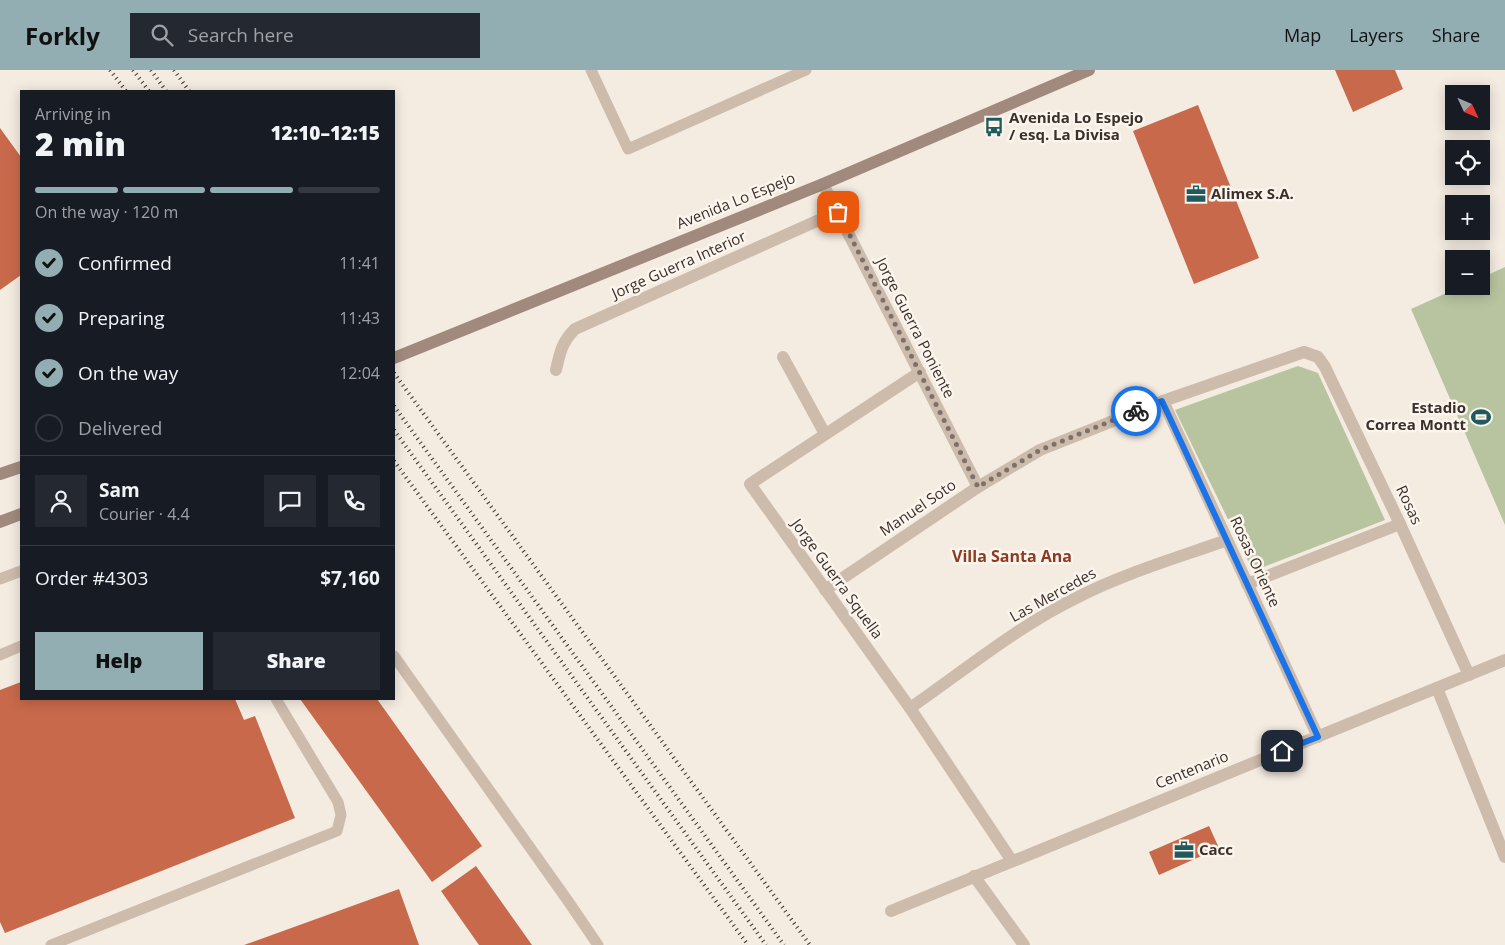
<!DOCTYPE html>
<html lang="en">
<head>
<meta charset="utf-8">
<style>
	:root { --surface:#171b24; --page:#242831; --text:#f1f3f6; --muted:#9ea1a6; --line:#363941; --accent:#92aeb2 }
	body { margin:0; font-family:"Open Sans",sans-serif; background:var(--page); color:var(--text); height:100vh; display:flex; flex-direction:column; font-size:19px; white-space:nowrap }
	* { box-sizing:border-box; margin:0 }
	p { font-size:16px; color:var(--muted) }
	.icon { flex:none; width:28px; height:28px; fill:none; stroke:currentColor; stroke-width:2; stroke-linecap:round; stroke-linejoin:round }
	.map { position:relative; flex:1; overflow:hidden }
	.panel { position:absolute; left:20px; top:20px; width:375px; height:610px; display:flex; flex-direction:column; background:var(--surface); border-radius:0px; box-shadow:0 2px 12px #0003 }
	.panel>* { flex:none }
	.needle { width:32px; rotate:134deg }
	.fabs { position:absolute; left:1445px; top:15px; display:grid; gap:10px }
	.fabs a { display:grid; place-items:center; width:45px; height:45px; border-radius:0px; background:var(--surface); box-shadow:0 2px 12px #0003; font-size:25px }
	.pin { position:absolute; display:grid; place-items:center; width:42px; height:42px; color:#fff; margin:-21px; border-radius:10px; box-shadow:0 2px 8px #0006 }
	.courier { position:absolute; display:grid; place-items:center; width:50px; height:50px; margin:-25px; border:4px solid #1a73e8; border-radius:50%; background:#fff; color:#222; box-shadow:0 1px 6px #0007 }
	.head em { font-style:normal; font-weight:800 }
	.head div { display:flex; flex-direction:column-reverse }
	.head { display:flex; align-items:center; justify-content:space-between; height:85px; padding:0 15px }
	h1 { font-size:32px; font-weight:800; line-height:38px }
	.bar { display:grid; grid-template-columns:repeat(4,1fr); gap:8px 5px; align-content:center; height:60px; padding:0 15px }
	.bar i { height:6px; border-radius:4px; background:var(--line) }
	.bar .active { background:var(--accent) }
	.bar p { grid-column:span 4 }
	.line { display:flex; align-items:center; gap:12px; padding:0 15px; border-top:1px solid var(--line) }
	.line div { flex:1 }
	.round { display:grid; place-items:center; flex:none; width:52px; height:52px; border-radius:0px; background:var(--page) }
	ol { padding:0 15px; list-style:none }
	li { display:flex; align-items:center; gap:15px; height:55px }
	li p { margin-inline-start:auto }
	li .icon { padding:5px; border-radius:50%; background:var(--accent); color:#111; stroke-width:4 }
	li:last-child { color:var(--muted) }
	li i { width:28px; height:28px; border:2px solid var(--line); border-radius:50% }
	.primary-button { display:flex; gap:10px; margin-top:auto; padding:10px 15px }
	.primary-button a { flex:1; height:58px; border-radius:0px; background:var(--accent); color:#111; font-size:20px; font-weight:800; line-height:58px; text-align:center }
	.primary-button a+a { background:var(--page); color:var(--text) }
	header { display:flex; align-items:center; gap:30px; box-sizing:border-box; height:70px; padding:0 25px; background:var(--accent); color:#111 }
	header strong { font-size:24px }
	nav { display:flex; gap:28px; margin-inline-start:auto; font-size:18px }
	.search { width:350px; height:45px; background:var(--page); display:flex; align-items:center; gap:12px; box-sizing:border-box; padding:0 18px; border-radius:0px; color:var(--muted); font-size:19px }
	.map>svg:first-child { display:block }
</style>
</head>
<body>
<header>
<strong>Forkly</strong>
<div class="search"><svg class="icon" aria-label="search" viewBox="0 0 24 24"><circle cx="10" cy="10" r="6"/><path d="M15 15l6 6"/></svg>Search here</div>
<nav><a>Map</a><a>Layers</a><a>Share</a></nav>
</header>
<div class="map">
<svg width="1505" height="875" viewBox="0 0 1505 875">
	<rect width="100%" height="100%" fill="#f4ebe1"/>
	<g fill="#b8c4a0">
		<polygon points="1505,197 1505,455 1411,239 1462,216 1481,216 1481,208"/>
		<polygon points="1298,296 1318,303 1385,450 1253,501 1175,340"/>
	</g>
	<g fill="#c8694b">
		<polygon points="1335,0 1395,0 1403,19 1353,42"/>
		<polygon points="1198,35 1259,188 1194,214 1133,61"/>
		<polygon points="0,58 21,87 21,205 0,220"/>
		<polygon points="21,612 21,629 235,629 244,650 255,646 295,748 5,863 0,852 0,620"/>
		<polygon points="300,629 377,629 482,776 432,812"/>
		<polygon points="1209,756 1219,778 1159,805 1149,782"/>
		<polygon points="476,796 532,875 479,875 441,821"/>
		<polygon points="399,819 419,875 244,875"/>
	</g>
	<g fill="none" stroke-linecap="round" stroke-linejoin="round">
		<g stroke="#cdbbac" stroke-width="11">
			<polyline points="591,0 628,79 806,0"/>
			<polyline points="0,509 21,501"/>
			<polyline points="0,585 21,576"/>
			<polyline points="394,586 568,831 598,875"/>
			<polyline points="51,875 337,761 341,745 338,732 276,629"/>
		</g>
		<g stroke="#cdbbac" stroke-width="12">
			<polyline points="823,114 978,417"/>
			<polyline points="783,287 825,364"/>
			<path d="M556 300C560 282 562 272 575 259L837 142"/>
			<polyline points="920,302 750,414 910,638 1012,791"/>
			<polyline points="1163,331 1318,667"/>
			<polyline points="1247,514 1400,454"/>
			<polyline points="825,520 978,417 1040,380 1163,331 1304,282 1318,287 1325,297 1400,454 1469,605"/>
			<polyline points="1437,618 1505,787"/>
			<path d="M910 638C965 600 1018 556 1078 527 1125 503 1177 488 1227 470"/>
			<polyline points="974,806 1024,875"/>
			<polyline points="891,841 1505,590"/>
		</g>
		<g stroke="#a18a7d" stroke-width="12">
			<polyline points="394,288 823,114 1089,0"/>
			<polyline points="0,404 21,397"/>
			<polyline points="0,452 21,444"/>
		</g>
		<g stroke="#3b302b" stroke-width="4" stroke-dasharray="1 4" stroke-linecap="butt">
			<polyline points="110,0 126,21"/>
			<polyline points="133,0 149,21"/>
			<polyline points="151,0 166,21"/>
			<polyline points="174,0 189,21"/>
			<polyline points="394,303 810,875"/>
			<polyline points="394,336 784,875"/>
			<polyline points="394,360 766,875"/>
			<polyline points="394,391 748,875"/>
		</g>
	</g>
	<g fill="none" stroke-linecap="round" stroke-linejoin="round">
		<polyline stroke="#7c716b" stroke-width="5" stroke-dasharray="0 9" points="838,142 978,417 1040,380 1136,341"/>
		<polyline stroke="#1a73e8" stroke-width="6" points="1136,341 1162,331 1318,667 1282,681"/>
	</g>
	<defs>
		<symbol id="bus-bare" viewBox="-9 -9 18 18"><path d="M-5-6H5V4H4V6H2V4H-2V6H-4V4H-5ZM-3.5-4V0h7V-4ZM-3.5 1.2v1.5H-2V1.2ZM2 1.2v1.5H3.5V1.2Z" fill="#1f5a5e" stroke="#fbf5ee" stroke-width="2.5" paint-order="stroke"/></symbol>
		<symbol id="office-bare" viewBox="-9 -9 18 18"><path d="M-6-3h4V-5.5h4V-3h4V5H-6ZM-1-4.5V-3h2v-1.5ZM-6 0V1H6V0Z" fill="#1f5a5e" stroke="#fbf5ee" stroke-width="2.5" paint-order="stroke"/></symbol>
		<symbol id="stadium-bare" viewBox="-9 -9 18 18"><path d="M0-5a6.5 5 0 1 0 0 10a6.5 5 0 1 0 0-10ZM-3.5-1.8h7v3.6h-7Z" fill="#1f5a5e" stroke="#fbf5ee" stroke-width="2.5" paint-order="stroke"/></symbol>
	</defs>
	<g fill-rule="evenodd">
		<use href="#bus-bare" x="980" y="43" width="28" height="28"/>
		<use href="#office-bare" x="1182" y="110" width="28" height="28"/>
		<use href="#stadium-bare" x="1467" y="333" width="28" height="28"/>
		<use href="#office-bare" x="1170" y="766" width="28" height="28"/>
	</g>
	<g text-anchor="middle" stroke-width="5" stroke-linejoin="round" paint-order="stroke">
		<g font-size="15" font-weight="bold" fill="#3b302b" stroke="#fbf5ee" text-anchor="start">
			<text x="1009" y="53">Avenida Lo Espejo<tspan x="1009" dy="17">/ esq. La Divisa</tspan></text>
			<text x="1211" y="129">Alimex S.A.</text>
			<text x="1466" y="343" text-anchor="end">Estadio<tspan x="1466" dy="17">Correa Montt</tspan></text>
			<text x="1199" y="785">Cacc</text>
		</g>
		<g font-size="15" fill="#3b302b" stroke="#fbf5ee">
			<text transform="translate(736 131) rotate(-22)" y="5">Avenida Lo Espejo</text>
			<text transform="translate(679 195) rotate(-24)" y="5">Jorge Guerra Interior</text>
			<text transform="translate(915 258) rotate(63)" y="5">Jorge Guerra Poniente</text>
			<text transform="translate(1409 435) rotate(65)" y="5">Rosas</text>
			<text transform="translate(918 438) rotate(-34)" y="5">Manuel Soto</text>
			<text transform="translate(1255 492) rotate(65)" y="5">Rosas Oriente</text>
			<text transform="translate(837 509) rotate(54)" y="5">Jorge Guerra Squella</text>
			<text transform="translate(1053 525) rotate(-29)" y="5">Las Mercedes</text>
			<text transform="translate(1192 700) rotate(-22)" y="5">Centenario</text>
		</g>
		<g font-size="16" font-weight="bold" fill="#8c3b22" stroke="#fbf5ee">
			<text x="1012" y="492">Villa Santa Ana</text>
		</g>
	</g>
</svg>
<div class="fabs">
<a><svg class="needle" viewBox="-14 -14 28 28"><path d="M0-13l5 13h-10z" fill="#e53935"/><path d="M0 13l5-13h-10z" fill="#9ea1a6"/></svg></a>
<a><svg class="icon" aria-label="locate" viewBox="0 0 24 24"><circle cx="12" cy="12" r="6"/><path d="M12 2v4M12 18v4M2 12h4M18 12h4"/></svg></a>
<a>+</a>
<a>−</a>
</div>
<div class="pin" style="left:838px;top:142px;background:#ea580c"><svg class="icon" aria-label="bag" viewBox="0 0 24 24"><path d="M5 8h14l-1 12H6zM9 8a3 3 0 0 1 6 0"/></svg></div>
<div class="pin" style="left:1282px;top:681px;background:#1f2937"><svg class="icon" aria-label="home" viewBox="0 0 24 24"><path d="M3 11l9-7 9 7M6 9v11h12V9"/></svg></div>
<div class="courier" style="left:1136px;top:341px"><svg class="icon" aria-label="bike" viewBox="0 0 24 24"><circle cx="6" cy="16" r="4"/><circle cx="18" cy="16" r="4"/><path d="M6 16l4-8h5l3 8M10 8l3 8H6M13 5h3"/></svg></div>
<section class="panel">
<div class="head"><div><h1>2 min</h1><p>Arriving in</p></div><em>12:10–12:15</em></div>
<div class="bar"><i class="active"></i><i class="active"></i><i class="active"></i><i></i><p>On the way · 120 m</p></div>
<ol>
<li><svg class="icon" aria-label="check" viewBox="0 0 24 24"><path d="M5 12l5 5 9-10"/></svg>Confirmed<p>11:41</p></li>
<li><svg class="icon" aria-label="check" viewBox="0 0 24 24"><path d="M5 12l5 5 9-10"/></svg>Preparing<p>11:43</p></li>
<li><svg class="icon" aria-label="check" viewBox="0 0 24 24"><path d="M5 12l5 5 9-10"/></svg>On the way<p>12:04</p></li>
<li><i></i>Delivered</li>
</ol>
<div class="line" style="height:90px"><a class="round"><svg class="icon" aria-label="person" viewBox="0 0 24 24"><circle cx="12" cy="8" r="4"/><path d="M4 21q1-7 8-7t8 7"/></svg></a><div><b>Sam</b><p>Courier · 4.4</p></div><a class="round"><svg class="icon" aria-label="chat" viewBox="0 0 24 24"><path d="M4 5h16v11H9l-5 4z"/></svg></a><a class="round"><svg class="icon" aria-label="phone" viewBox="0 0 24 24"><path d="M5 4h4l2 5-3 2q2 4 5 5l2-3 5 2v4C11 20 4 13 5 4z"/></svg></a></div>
<div class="line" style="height:65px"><div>Order #4303</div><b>$7,160</b></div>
<div class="primary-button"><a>Help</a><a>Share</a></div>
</section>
</div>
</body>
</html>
